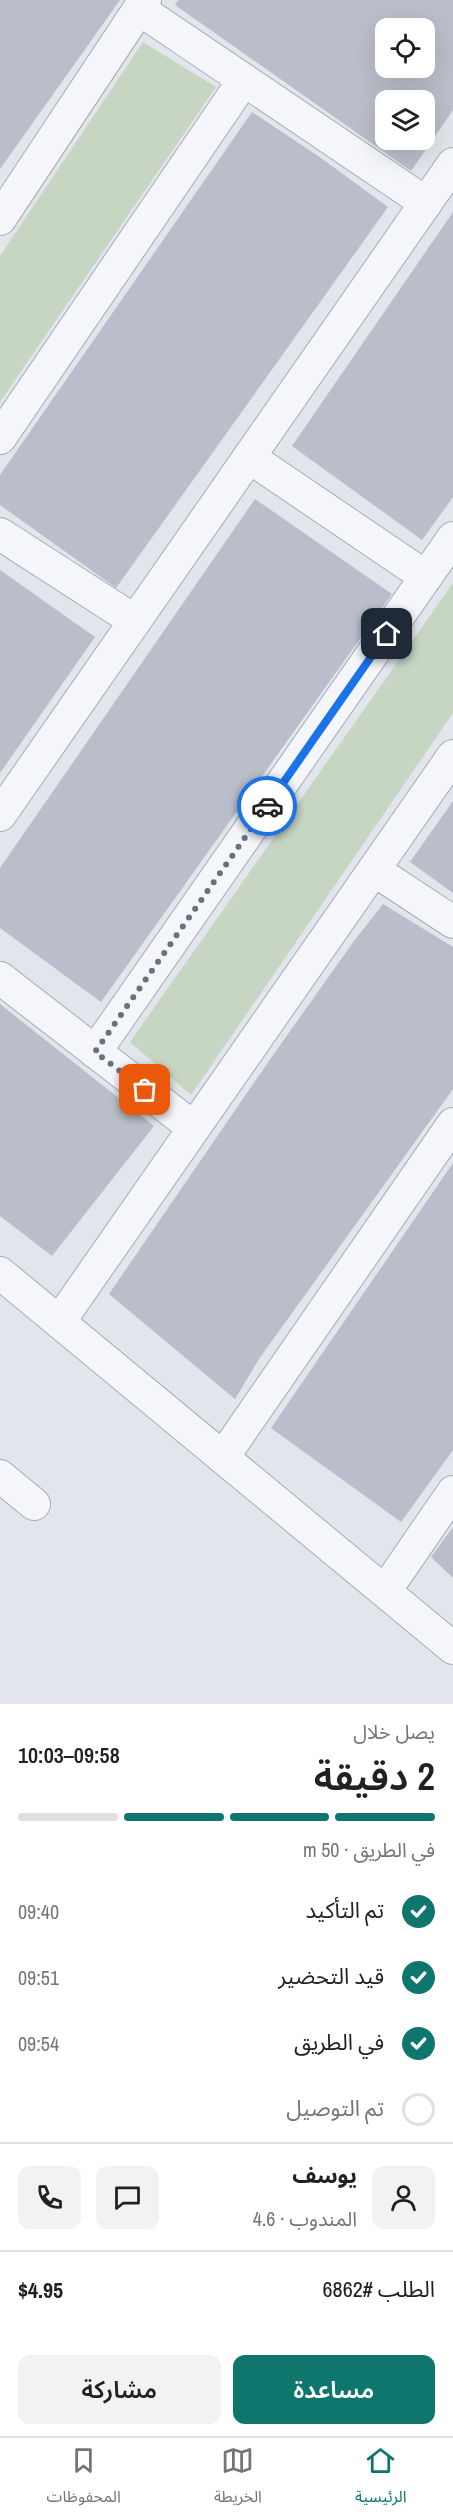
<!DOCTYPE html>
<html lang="ar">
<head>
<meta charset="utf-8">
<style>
	:root { --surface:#fff; --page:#f2f2f2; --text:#202124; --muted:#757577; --line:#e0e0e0; --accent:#0f766e }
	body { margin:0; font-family:"Archivo Narrow","Noto Sans Arabic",sans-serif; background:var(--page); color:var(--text); direction:rtl; height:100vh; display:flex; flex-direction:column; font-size:22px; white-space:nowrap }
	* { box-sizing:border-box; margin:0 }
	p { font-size:20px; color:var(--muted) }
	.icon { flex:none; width:33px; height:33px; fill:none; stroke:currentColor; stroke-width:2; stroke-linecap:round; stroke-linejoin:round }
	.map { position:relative; height:1704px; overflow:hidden; direction:ltr }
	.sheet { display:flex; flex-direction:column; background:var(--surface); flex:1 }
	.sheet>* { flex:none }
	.fabs { position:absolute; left:375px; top:18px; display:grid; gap:12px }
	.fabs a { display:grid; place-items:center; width:60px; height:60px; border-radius:12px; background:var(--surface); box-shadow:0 6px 24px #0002; font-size:30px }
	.pin { position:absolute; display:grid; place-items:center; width:51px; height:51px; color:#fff; margin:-26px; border-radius:12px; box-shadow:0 3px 9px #0006 }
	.courier { position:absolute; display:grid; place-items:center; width:60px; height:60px; margin:-30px; border:4px solid #1a73e8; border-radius:50%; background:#fff; color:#222; box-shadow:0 2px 8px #0007 }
	.overview em { font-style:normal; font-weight:600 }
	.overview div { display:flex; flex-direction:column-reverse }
	.overview { display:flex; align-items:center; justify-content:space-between; height:102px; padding:0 18px }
	h1 { font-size:39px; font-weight:600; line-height:45px }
	.bar { display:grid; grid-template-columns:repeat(4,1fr); gap:9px 6px; align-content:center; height:72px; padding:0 18px }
	.bar i { height:8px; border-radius:4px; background:var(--line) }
	.bar .selected { background:var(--accent) }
	.bar p { grid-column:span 4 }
	.line { display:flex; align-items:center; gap:15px; padding:0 18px; border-top:2px solid var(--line) }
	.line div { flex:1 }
	.round { display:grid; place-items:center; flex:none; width:63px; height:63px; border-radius:12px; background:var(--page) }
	ol { padding:0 18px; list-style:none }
	li { display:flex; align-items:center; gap:18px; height:66px }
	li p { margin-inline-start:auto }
	li .icon { padding:6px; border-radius:50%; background:var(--accent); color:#fff; stroke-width:4 }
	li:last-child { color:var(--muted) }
	li i { width:33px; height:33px; border:3px solid var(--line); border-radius:50% }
	.button { display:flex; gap:12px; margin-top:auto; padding:12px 18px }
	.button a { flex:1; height:69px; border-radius:12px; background:var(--accent); color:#fff; font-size:24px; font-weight:600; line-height:69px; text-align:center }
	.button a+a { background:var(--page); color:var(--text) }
	.dock { display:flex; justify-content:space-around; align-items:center; height:84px; border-top:2px solid var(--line); background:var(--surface); font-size:16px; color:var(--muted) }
	.dock a { display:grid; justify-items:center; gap:3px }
	.dock .selected { color:var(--accent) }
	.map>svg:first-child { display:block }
</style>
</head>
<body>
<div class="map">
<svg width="453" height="1704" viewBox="0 0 453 1704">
	<rect width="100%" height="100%" fill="#e2e5eb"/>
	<g fill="#c6d6c2">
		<polygon points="143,42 216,87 0,402 0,256"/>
		<polygon points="453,583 453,713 191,1095 130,1042"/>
	</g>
	<g fill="#b9beca" fill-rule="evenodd">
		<polygon points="0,0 120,0 0,169"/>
		<path d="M178 0H453V110L411 171 175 5ZM386 28H424V68H386ZM386 100H424V140H386Z"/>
		<polygon points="252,112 321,158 388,207 116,588 0,505 0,475"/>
		<polygon points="453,212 453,497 422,540 292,446"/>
		<polygon points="255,499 392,594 101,1002 0,928 0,868"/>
		<polygon points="0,570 95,637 0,773"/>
		<polygon points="453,801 453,893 410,862"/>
		<polygon points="383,904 453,947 453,1089 259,1359 235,1399 109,1294 271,1058 354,941"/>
		<polygon points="0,1004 154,1126 52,1256 0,1216"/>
		<polygon points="453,1163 453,1450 401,1522 271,1428"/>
		<polygon points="453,1527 453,1578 431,1557"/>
	</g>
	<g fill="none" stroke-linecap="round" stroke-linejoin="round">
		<defs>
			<g id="minor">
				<polyline points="139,9 426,203"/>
				<polyline points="0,219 145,0"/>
				<polyline points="0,438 244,80"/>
				<polyline points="249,457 426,577"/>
				<polyline points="0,534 135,621"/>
				<polyline points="0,815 453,164"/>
				<polyline points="374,870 453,922"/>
				<polyline points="0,978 194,1128"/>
				<polyline points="95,1052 453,538"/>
				<polyline points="0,1273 453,1648"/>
				<polyline points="59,1322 453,756"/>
				<polyline points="223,1457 453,1124"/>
				<polyline points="0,1476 34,1504"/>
				<polyline points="385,1591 453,1492"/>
			</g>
		</defs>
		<use href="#minor" stroke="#a7abb6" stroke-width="34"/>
		<use href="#minor" stroke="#f5f6f9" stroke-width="32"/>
	</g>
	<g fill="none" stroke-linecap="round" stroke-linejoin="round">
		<polyline stroke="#6a707f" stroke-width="6" stroke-dasharray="0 10.8" points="145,1090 95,1052 267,806"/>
		<polyline stroke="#1a73e8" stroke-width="8" points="267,806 387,634"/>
	</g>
</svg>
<div class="fabs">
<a><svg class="icon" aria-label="locate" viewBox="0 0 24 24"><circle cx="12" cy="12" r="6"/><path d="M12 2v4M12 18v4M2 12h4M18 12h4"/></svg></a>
<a><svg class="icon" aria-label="layers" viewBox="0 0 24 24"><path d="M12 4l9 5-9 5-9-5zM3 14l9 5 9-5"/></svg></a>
</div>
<div class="pin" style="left:145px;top:1090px;background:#ea580c"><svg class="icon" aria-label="bag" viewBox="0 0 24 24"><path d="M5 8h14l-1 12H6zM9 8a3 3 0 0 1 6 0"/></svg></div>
<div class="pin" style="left:387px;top:634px;background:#1f2937"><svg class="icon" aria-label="home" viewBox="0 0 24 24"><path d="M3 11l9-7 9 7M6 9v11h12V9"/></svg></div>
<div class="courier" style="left:267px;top:806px"><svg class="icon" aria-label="car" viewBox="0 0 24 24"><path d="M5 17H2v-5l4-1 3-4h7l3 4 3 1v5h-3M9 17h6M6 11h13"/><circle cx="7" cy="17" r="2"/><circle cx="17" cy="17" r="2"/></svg></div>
</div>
<section class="sheet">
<div class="overview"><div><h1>2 دقيقة</h1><p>يصل خلال</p></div><em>09:58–10:03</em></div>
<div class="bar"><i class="selected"></i><i class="selected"></i><i class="selected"></i><i></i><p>في الطريق · 50 m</p></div>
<ol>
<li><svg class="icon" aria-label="check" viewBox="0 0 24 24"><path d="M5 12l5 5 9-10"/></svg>تم التأكيد<p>09:40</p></li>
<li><svg class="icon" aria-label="check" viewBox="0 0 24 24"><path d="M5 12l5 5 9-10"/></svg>قيد التحضير<p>09:51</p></li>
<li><svg class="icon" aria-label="check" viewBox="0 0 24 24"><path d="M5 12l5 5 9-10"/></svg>في الطريق<p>09:54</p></li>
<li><i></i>تم التوصيل</li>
</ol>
<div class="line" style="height:108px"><a class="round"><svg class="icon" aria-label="person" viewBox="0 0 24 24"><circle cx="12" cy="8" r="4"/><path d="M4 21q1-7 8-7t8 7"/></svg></a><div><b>يوسف</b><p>المندوب · 4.6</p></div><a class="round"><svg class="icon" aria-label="chat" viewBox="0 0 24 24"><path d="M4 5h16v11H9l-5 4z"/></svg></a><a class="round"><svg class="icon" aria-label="phone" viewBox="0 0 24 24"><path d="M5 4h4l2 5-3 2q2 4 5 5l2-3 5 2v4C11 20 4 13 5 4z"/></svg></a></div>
<div class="line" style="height:78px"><div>الطلب #6862</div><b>$4.95</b></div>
<div class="button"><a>مساعدة</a><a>مشاركة</a></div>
</section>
<nav class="dock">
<a class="selected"><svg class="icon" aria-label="home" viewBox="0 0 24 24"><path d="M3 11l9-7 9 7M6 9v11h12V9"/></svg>الرئيسية</a>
<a><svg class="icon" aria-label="map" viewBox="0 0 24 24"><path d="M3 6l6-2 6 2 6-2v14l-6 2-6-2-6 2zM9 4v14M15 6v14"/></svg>الخريطة</a>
<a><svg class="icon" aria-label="saved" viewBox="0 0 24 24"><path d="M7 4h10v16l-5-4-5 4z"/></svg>المحفوظات</a>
</nav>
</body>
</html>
